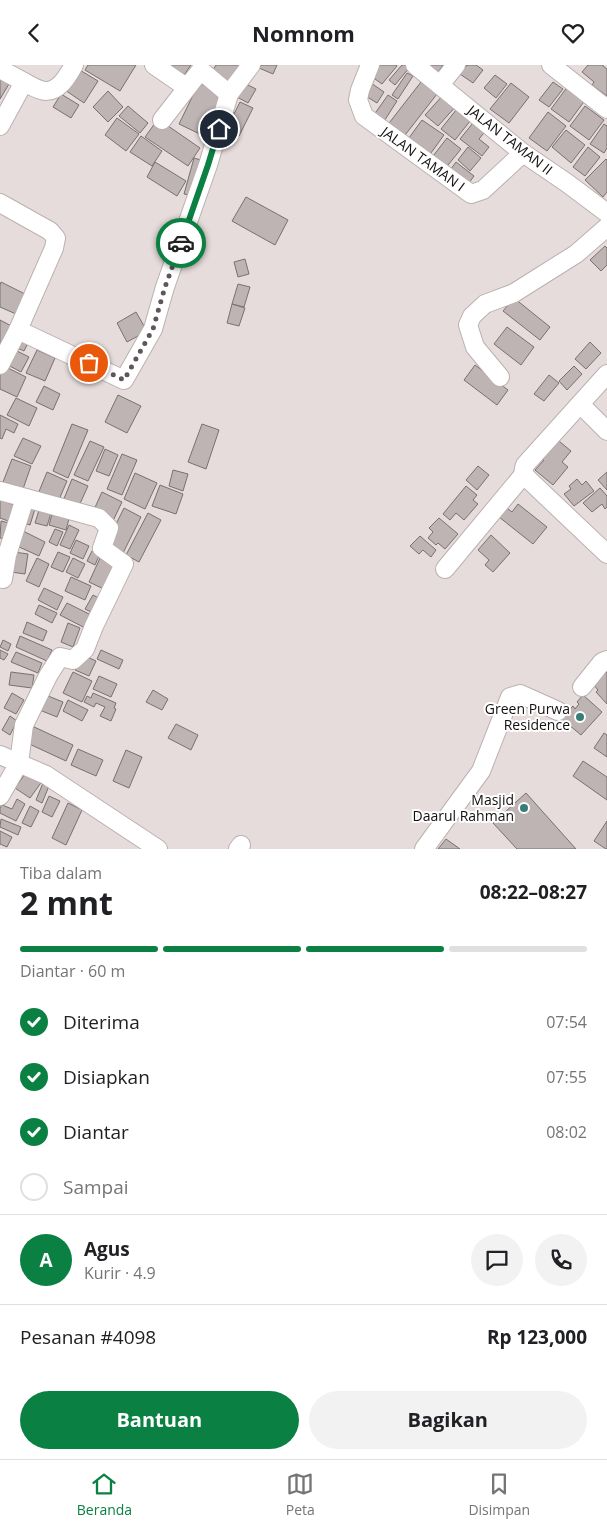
<!DOCTYPE html>
<html lang="id">
<head>
<meta charset="utf-8">
<style>
	:root { --surface:#fff; --page:#f2f2f2; --text:#202124; --muted:#757577; --line:#e0e0e0; --accent:#0b8043 }
	body { margin:0; font-family:"Open Sans",sans-serif; background:var(--page); color:var(--text); height:100vh; display:flex; flex-direction:column; font-size:19px; white-space:nowrap }
	* { box-sizing:border-box; margin:0 }
	p { font-size:16px; color:var(--muted) }
	.icon { flex:none; width:28px; height:28px; fill:none; stroke:currentColor; stroke-width:2; stroke-linecap:round; stroke-linejoin:round }
	.map { position:relative; height:784px; overflow:hidden }
	.details { display:flex; flex-direction:column; background:var(--surface); flex:1 }
	.details>* { flex:none }
	.pin { position:absolute; display:grid; place-items:center; width:42px; height:42px; color:#fff; margin:-21px; border:2px solid #fff; border-radius:50%; box-shadow:0 1px 5px #0007 }
	.courier { position:absolute; display:grid; place-items:center; width:50px; height:50px; margin:-25px; border:4px solid #0b8043; border-radius:50%; background:#fff; color:#222; box-shadow:0 1px 6px #0007 }
	.summary em { font-style:normal; font-weight:700 }
	.summary div { display:flex; flex-direction:column-reverse }
	.summary { display:flex; align-items:center; justify-content:space-between; height:85px; padding:0 20px }
	h1 { font-size:32px; font-weight:700; line-height:38px }
	.bar { display:grid; grid-template-columns:repeat(4,1fr); gap:8px 5px; align-content:center; height:60px; padding:0 20px }
	.bar i { height:6px; border-radius:4px; background:var(--line) }
	.bar .on { background:var(--accent) }
	.bar p { grid-column:span 4 }
	.line { display:flex; align-items:center; gap:12px; padding:0 20px; border-top:1px solid var(--line) }
	.line div { flex:1 }
	.round { display:grid; place-items:center; flex:none; width:52px; height:52px; border-radius:26px; background:var(--page) }
	ol { padding:0 20px; list-style:none }
	li { display:flex; align-items:center; gap:15px; height:55px }
	li p { margin-inline-start:auto }
	li .icon { padding:5px; border-radius:50%; background:var(--accent); color:#fff; stroke-width:4 }
	li:last-child { color:var(--muted) }
	li i { width:28px; height:28px; border:2px solid var(--line); border-radius:50% }
	.primary-button { display:flex; gap:10px; margin-top:auto; padding:10px 20px }
	.primary-button a { flex:1; height:58px; border-radius:30px; background:var(--accent); color:#fff; font-size:20px; font-weight:700; line-height:58px; text-align:center }
	.primary-button a+a { background:var(--page); color:var(--text) }
	header { display:flex; justify-content:space-between; align-items:center; height:65px; padding:0 20px; background:var(--surface); font-size:22px; font-weight:700 }
	.menu { display:flex; justify-content:space-around; align-items:center; height:70px; border-top:1px solid var(--line); background:var(--surface); font-size:14px; color:var(--muted) }
	.menu a { display:grid; justify-items:center; gap:2px }
	.menu .on { color:var(--accent) }
	.map>svg:first-child { display:block }
</style>
</head>
<body>
<header><svg class="icon" aria-label="back" viewBox="0 0 24 24"><path d="M15 5l-7 7 7 7"/></svg>Nomnom<svg class="icon" aria-label="heart" viewBox="0 0 24 24"><path d="M12 20l-8-8c-3-5 5-10 8-4 3-6 11-1 8 4z"/></svg></header>
<div class="map">
<svg width="607" height="784" viewBox="0 0 607 784">
	<rect width="100%" height="100%" fill="#e7dcdc"/>
	<g fill="#beb4b4" stroke="#797070">
		<polygon points="88,0 136,0 120,26 85,5"/>
		<polygon points="164,0 191,0 182,13"/>
		<polygon points="216,0 241,0 228,21 210,10"/>
		<polygon points="261,0 277,0 273,9 259,3"/>
		<polygon points="375,0 396,0 397,1 382,19 368,9"/>
		<polygon points="402,0 406,0 409,3 395,20 389,15"/>
		<polygon points="429,0 443,0 438,7"/>
		<polygon points="467,0 476,0 483,5 473,18 460,9"/>
		<polygon points="588,0 603,0 603,1 607,4 607,31 592,20 594,17 582,7"/>
		<polygon points="78,4 98,16 84,38 65,25"/>
		<polygon points="407,8 413,11 398,34 392,30"/>
		<polygon points="495,10 507,19 496,33 484,23"/>
		<polygon points="0,14 9,19 0,34"/>
		<polygon points="421,17 437,29 402,74 386,62"/>
		<polygon points="553,17 563,24 549,42 539,35"/>
		<polygon points="199,18 224,30 204,71 179,59"/>
		<polygon points="244,18 256,24 248,38 237,32"/>
		<polygon points="371,18 384,27 377,38 364,30"/>
		<polygon points="511,18 529,32 509,58 490,44"/>
		<polygon points="568,21 586,34 569,57 551,44"/>
		<polygon points="108,26 123,42 108,57 93,42"/>
		<polygon points="445,28 458,39 438,61 425,50"/>
		<polygon points="61,29 79,40 71,53 53,42"/>
		<polygon points="388,30 397,36 381,61 371,54"/>
		<polygon points="240,37 253,43 239,71 226,65"/>
		<polygon points="460,40 474,51 455,75 441,64"/>
		<polygon points="128,41 148,58 140,68 119,51"/>
		<polygon points="585,41 604,55 589,75 570,61"/>
		<polygon points="548,47 566,61 547,86 529,73"/>
		<polygon points="117,53 139,69 126,86 105,70"/>
		<polygon points="477,53 488,63 479,74 489,82 482,91 460,74"/>
		<polygon points="158,54 200,83 188,101 145,72"/>
		<polygon points="422,55 444,70 428,92 406,77"/>
		<polygon points="604,59 607,61 607,83 604,88 590,79"/>
		<polygon points="566,65 585,80 571,98 552,82"/>
		<polygon points="141,71 162,86 152,101 130,87"/>
		<polygon points="447,73 461,84 444,105 430,95"/>
		<polygon points="468,82 481,93 470,106 458,95"/>
		<polygon points="588,82 600,92 585,111 573,102"/>
		<polygon points="194,93 204,96 195,131 184,129"/>
		<polygon points="606,94 607,95 607,127 603,132 585,115"/>
		<polygon points="155,97 186,116 177,131 147,112"/>
		<polygon points="456,97 474,111 466,122 448,108"/>
		<polygon points="246,132 288,155 275,180 232,156"/>
		<polygon points="605,181 607,183 607,200 601,206 590,195"/>
		<polygon points="245,194 249,209 238,212 234,197"/>
		<polygon points="1,217 25,229 16,249 0,242 0,220"/>
		<polygon points="238,219 250,222 244,242 232,239"/>
		<polygon points="514,233 550,262 540,275 503,246"/>
		<polygon points="232,239 245,243 239,261 227,258"/>
		<polygon points="136,247 147,266 127,277 117,258"/>
		<polygon points="0,255 17,264 0,297"/>
		<polygon points="507,262 534,282 521,300 494,279"/>
		<polygon points="20,272 29,276 24,286 15,282"/>
		<polygon points="590,277 601,288 586,304 575,294"/>
		<polygon points="13,284 29,292 21,307 6,299"/>
		<polygon points="37,285 55,293 45,316 26,308"/>
		<polygon points="475,300 508,325 497,340 464,315"/>
		<polygon points="4,301 26,312 17,332 0,324 0,309"/>
		<polygon points="574,301 582,309 567,325 559,316"/>
		<polygon points="549,310 559,318 544,336 534,329"/>
		<polygon points="44,321 60,329 53,345 36,337"/>
		<polygon points="118,330 141,341 127,368 105,357"/>
		<polygon points="16,333 37,343 29,361 7,350"/>
		<polygon points="0,350 18,359 14,368 6,364 2,374 0,373"/>
		<polygon points="72,359 88,365 68,413 53,406"/>
		<polygon points="202,359 219,365 206,404 188,397"/>
		<polygon points="554,372 571,386 562,397 568,402 553,420 535,405 544,395 538,391"/>
		<polygon points="23,373 41,381 32,399 14,391"/>
		<polygon points="90,376 104,382 88,416 74,410"/>
		<polygon points="105,384 118,390 109,411 96,406"/>
		<polygon points="122,389 137,395 122,430 107,424"/>
		<polygon points="12,394 31,401 23,424 3,417"/>
		<polygon points="478,401 489,410 477,425 466,415"/>
		<polygon points="173,405 188,409 183,426 169,421"/>
		<polygon points="47,407 67,416 58,437 38,429"/>
		<polygon points="607,407 607,425 598,415"/>
		<polygon points="135,408 157,418 145,444 124,434"/>
		<polygon points="72,414 88,421 78,443 63,436"/>
		<polygon points="577,414 582,420 586,416 594,426 574,441 564,429 571,424 569,421"/>
		<polygon points="160,420 183,429 176,449 152,441"/>
		<polygon points="466,421 477,430 473,435 478,439 464,455 456,448 450,455 443,449"/>
		<polygon points="600,423 607,431 607,442 605,444 602,439 592,447 583,438"/>
		<polygon points="102,427 122,437 112,458 92,449"/>
		<polygon points="0,434 18,442 11,457 0,453"/>
		<polygon points="518,439 547,462 533,479 499,452 507,443 512,447"/>
		<polygon points="26,441 35,444 30,460 21,457"/>
		<polygon points="40,442 52,445 47,461 35,458"/>
		<polygon points="124,443 141,452 121,492 104,483"/>
		<polygon points="53,446 70,450 66,465 49,460"/>
		<polygon points="148,448 161,455 139,497 126,490"/>
		<polygon points="439,453 458,469 445,484 438,478 436,480 428,473 433,467 429,463"/>
		<polygon points="1,456 13,459 10,475 0,473"/>
		<polygon points="69,460 79,465 70,484 60,480"/>
		<polygon points="55,464 63,467 57,481 49,477"/>
		<polygon points="23,466 45,477 39,491 17,481"/>
		<polygon points="491,470 510,488 493,507 485,500 489,495 478,485"/>
		<polygon points="420,471 436,485 431,492 423,485 419,489 410,481"/>
		<polygon points="76,475 89,481 83,494 70,488"/>
		<polygon points="92,486 100,489 95,500 87,496"/>
		<polygon points="14,487 28,489 25,509 11,507"/>
		<polygon points="58,487 70,492 63,507 51,502"/>
		<polygon points="101,491 120,500 108,526 89,517"/>
		<polygon points="37,493 49,499 39,522 26,516"/>
		<polygon points="73,493 85,499 78,513 66,507"/>
		<polygon points="71,512 91,521 85,535 65,526"/>
		<polygon points="44,523 63,532 57,545 38,535"/>
		<polygon points="93,530 104,536 97,550 85,544"/>
		<polygon points="67,538 93,551 87,564 60,550"/>
		<polygon points="39,540 57,548 52,558 35,549"/>
		<polygon points="27,557 47,566 43,576 23,568"/>
		<polygon points="68,558 80,563 73,582 61,577"/>
		<polygon points="20,571 52,585 47,596 16,582"/>
		<polygon points="3,575 11,579 8,586 0,582"/>
		<polygon points="0,585 8,589 4,595 0,593"/>
		<polygon points="101,585 123,595 119,604 97,594"/>
		<polygon points="16,587 42,598 38,608 11,597"/>
		<polygon points="81,589 96,596 89,611 75,605"/>
		<polygon points="11,607 34,610 32,623 9,620"/>
		<polygon points="73,607 92,616 82,637 63,628"/>
		<polygon points="607,607 607,639 596,627 598,625 593,619"/>
		<polygon points="99,611 117,619 111,632 93,624"/>
		<polygon points="153,625 168,634 162,645 146,637"/>
		<polygon points="12,628 24,635 16,649 4,643"/>
		<polygon points="93,628 116,638 114,643 116,644 111,656 100,651 105,642 96,638 94,642 84,637 87,631 91,633"/>
		<polygon points="43,629 63,637 57,652 37,644"/>
		<polygon points="583,630 602,647 581,670 568,659 564,663 558,657 573,641 575,644 579,639 577,637"/>
		<polygon points="68,635 88,645 82,656 63,646"/>
		<polygon points="10,651 17,656 10,670 2,665"/>
		<polygon points="176,659 198,670 191,685 168,673"/>
		<polygon points="32,661 73,680 66,696 25,677"/>
		<polygon points="604,668 607,670 607,692 594,683"/>
		<polygon points="78,684 103,695 96,711 71,700"/>
		<polygon points="126,685 142,692 129,723 113,716"/>
		<polygon points="583,696 607,712 607,735 573,711"/>
		<polygon points="28,705 43,715 30,733 15,723"/>
		<polygon points="43,718 49,721 42,738 36,735"/>
		<polygon points="526,728 576,784 517,784 493,758"/>
		<polygon points="49,731 60,736 52,752 42,747"/>
		<polygon points="17,734 25,739 16,756 0,748 0,743 2,740 12,744"/>
		<polygon points="68,738 82,745 66,780 52,773"/>
		<polygon points="30,741 39,746 31,762 22,758"/>
		<polygon points="1,754 21,762 18,770 0,762"/>
		<polygon points="607,756 607,784 606,784 594,776"/>
		<polygon points="0,766 12,772 7,782 0,779"/>
		<polygon points="446,774 460,784 438,784"/>
	</g>
	<g fill="none" stroke-linecap="round" stroke-linejoin="round">
		<defs>
			<g id="minor">
				<polyline points="154,0 186,22"/>
				<polyline points="370,0 360,25 358,35 364,51 471,129 483,125 523,88"/>
				<polyline points="415,0 523,88 567,118 607,148"/>
				<polyline points="551,0 607,44"/>
				<polyline points="0,4 24,17 0,61"/>
				<path d="M24 17C30 20 39 26 46 26 60 26 68 10 74 0"/>
				<polyline points="440,20 456,0"/>
				<polyline points="229,29 251,0"/>
				<polyline points="0,138 50,166 56,173 54,183 18,265 0,300"/>
				<polyline points="18,265 124,315 153,264 165,222 208,100 229,29 204,8 200,6 162,55"/>
				<path d="M607 309 525 400C522 407 524 409 528 414L607 489"/>
				<polyline points="500,312 475,282 468,260 472,251 485,239 514,228 576,189 607,162"/>
				<polyline points="580,339 607,366"/>
				<polyline points="0,426 99,453 109,463 102,483 124,499 94,561 85,584 73,595 60,592 48,611 24,660 19,698 0,731"/>
				<polyline points="445,504 524,409"/>
				<polyline points="3,514 7,490 25,433"/>
				<polyline points="582,622 602,597 607,595"/>
				<polyline points="0,690 46,710 158,784"/>
				<polyline points="238,784 241,780"/>
				<polyline points="424,784 481,706 510,632 520,629 558,646"/>
			</g>
		</defs>
		<use href="#minor" stroke="#bbb1b1" stroke-width="20"/>
		<use href="#minor" stroke="#fff" stroke-width="18"/>
	</g>
	<g fill="none" stroke-linecap="round" stroke-linejoin="round">
		<polyline stroke="#5d5757" stroke-width="5" stroke-dasharray="0 9" points="89,298 124,315 153,264 165,222 181,178"/>
		<polyline stroke="#0b8043" stroke-width="6" points="181,178 208,100 219,64"/>
	</g>
	<g fill="#367e77" stroke="#fff" stroke-width="2">
		<circle cx="580" cy="652" r="5"/>
		<circle cx="524" cy="743" r="5"/>
	</g>
	<g text-anchor="middle" stroke-width="4" stroke-linejoin="round" paint-order="stroke">
		<g font-size="14" fill="#130f0f" stroke="#fff">
			<text transform="translate(510 75) rotate(38)" y="5">JALAN TAMAN II</text>
			<text transform="translate(423 94) rotate(36)" y="5">JALAN TAMAN I</text>
		</g>
		<g font-size="14" fill="#130f0f" stroke="#fff" text-anchor="end">
			<text x="570" y="649">Green Purwa<tspan x="570" dy="16">Residence</tspan></text>
			<text x="514" y="740">Masjid<tspan x="514" dy="16">Daarul Rahman</tspan></text>
		</g>
	</g>
</svg>
<div class="pin" style="left:89px;top:298px;background:#ea580c"><svg class="icon" aria-label="bag" viewBox="0 0 24 24"><path d="M5 8h14l-1 12H6zM9 8a3 3 0 0 1 6 0"/></svg></div>
<div class="pin" style="left:219px;top:64px;background:#1f2937"><svg class="icon" aria-label="home" viewBox="0 0 24 24"><path d="M3 11l9-7 9 7M6 9v11h12V9"/></svg></div>
<div class="courier" style="left:181px;top:178px"><svg class="icon" aria-label="car" viewBox="0 0 24 24"><path d="M5 17H2v-5l4-1 3-4h7l3 4 3 1v5h-3M9 17h6M6 11h13"/><circle cx="7" cy="17" r="2"/><circle cx="17" cy="17" r="2"/></svg></div>
</div>
<section class="details">
<div class="summary"><div><h1>2 mnt</h1><p>Tiba dalam</p></div><em>08:22–08:27</em></div>
<div class="bar"><i class="on"></i><i class="on"></i><i class="on"></i><i></i><p>Diantar · 60 m</p></div>
<ol>
<li><svg class="icon" aria-label="check" viewBox="0 0 24 24"><path d="M5 12l5 5 9-10"/></svg>Diterima<p>07:54</p></li>
<li><svg class="icon" aria-label="check" viewBox="0 0 24 24"><path d="M5 12l5 5 9-10"/></svg>Disiapkan<p>07:55</p></li>
<li><svg class="icon" aria-label="check" viewBox="0 0 24 24"><path d="M5 12l5 5 9-10"/></svg>Diantar<p>08:02</p></li>
<li><i></i>Sampai</li>
</ol>
<div class="line" style="height:90px"><b class="round" style="background:var(--accent);color:#fff">A</b><div><b>Agus</b><p>Kurir · 4.9</p></div><a class="round"><svg class="icon" aria-label="chat" viewBox="0 0 24 24"><path d="M4 5h16v11H9l-5 4z"/></svg></a><a class="round"><svg class="icon" aria-label="phone" viewBox="0 0 24 24"><path d="M5 4h4l2 5-3 2q2 4 5 5l2-3 5 2v4C11 20 4 13 5 4z"/></svg></a></div>
<div class="line" style="height:65px"><div>Pesanan #4098</div><b>Rp 123,000</b></div>
<div class="primary-button"><a>Bantuan</a><a>Bagikan</a></div>
</section>
<nav class="menu">
<a class="on"><svg class="icon" aria-label="home" viewBox="0 0 24 24"><path d="M3 11l9-7 9 7M6 9v11h12V9"/></svg>Beranda</a>
<a><svg class="icon" aria-label="map" viewBox="0 0 24 24"><path d="M3 6l6-2 6 2 6-2v14l-6 2-6-2-6 2zM9 4v14M15 6v14"/></svg>Peta</a>
<a><svg class="icon" aria-label="saved" viewBox="0 0 24 24"><path d="M7 4h10v16l-5-4-5 4z"/></svg>Disimpan</a>
</nav>
</body>
</html>
